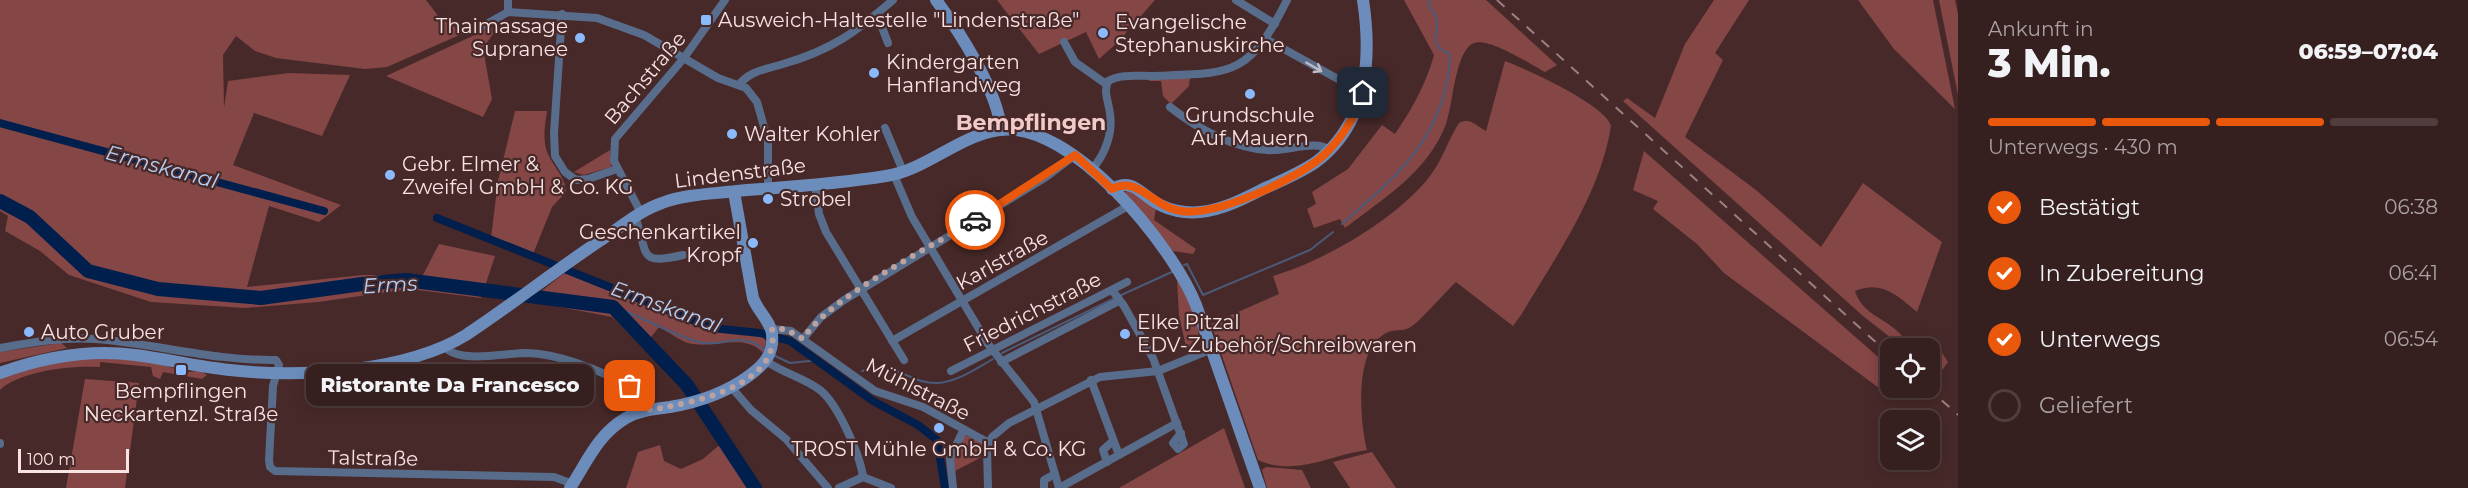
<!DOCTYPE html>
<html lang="de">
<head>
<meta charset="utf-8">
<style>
	:root { --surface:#361f1f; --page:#3d2728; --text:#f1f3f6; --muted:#aaa2a4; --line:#503d3d; --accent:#ea580c }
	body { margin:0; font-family:Montserrat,sans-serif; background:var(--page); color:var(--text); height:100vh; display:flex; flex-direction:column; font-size:22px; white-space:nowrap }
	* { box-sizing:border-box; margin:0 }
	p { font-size:20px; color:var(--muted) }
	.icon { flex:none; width:33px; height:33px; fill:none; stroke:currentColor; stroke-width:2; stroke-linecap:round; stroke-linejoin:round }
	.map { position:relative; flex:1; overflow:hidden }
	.sheet { display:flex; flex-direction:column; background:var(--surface); width:510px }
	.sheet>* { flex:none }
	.controls { position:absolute; left:1880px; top:338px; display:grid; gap:12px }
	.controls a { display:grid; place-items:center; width:60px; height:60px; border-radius:12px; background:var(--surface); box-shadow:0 3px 15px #0003,0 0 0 2px var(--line); font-size:30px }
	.scale { position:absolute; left:18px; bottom:15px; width:111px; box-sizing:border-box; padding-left:6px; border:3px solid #f8e3e2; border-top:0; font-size:16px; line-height:21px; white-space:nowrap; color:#f8e3e2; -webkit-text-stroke:4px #482929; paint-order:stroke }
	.pin { position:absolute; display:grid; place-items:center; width:51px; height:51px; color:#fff; margin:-26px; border-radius:12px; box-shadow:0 3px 9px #0006 }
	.courier { position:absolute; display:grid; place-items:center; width:60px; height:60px; margin:-30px; border:4px solid #ea580c; border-radius:50%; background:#fff; color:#222; box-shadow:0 2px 8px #0007 }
	.bubble { position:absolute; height:42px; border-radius:12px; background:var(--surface); box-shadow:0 3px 15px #0003,0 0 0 2px var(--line); font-size:20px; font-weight:800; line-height:42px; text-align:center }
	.headline em { font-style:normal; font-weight:800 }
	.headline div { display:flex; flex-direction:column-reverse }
	.headline { display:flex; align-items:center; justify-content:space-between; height:102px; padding:0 30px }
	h1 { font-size:39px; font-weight:800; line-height:45px }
	.bar { display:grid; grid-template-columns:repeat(4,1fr); gap:9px 6px; align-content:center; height:72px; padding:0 30px }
	.bar i { height:8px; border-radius:4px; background:var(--line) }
	.bar .current { background:var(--accent) }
	.bar p { grid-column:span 4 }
	ol { padding:0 30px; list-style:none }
	li { display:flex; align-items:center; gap:18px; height:66px }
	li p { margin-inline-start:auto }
	li .icon { padding:6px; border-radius:50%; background:var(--accent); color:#fff; stroke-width:4 }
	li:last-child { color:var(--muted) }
	li i { width:33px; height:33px; border:3px solid var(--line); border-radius:50% }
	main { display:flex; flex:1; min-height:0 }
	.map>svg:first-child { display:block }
</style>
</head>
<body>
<main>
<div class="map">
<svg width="1958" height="488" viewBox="0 0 1958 488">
	<rect width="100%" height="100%" fill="#482929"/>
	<g fill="#854646">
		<polygon points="0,0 426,0 439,17 464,33 387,67 365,69 276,58 255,51 236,36 223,55 224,108 228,81 289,73 350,75 322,136 254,113 233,165 341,205 319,222 269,206 247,287 363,275 423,275 439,244 495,256 481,298 410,289 318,302 245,308 151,302 69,275 40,251 5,231 8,216 0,211"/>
		<polygon points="997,0 1155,0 1117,43 1099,59 1086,32 1039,54"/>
		<path d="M1404 0H1486L1557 65 1545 72C1530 64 1489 37 1474 43 1455 50 1453 105 1446 124 1428 172 1384 198 1345 228L1340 219 1314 228 1307 209 1316 204 1312 192 1348 169 1382 125 1395 134C1412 109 1426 84 1434 55Z"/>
		<path d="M1714 0H1749L1715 53 1723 60 1685 137 1756 190 1821 247 1863 183 1942 242 1917 312C1897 295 1881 280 1855 291 1862 313 1880 316 1896 330 1902 335 1907 342 1912 348H1904L1863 316 1623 101 1627 98 1655 118 1685 44Z"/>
		<polygon points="1858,0 1933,0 1955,109 1894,49"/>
		<polygon points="1939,0 1955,0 1958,14 1958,95"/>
		<polygon points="492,27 493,34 483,48 492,99 483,117 386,76"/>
		<path d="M1505 61C1526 69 1606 105 1611 126 1600 195 1556 256 1521 315L1513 326 1456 282C1446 291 1419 323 1409 328 1398 333 1394 326 1379 338 1355 359 1360 422 1367 450 1330 455 1295 477 1258 460L1211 324 1279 294 1273 276C1324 261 1397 219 1430 176 1443 159 1448 140 1459 123 1471 117 1476 126 1486 131Z"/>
		<polygon points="1148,78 1190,78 1189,86 1171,104 1163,96 1161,81 1149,81"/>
		<path d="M515 111H547C545 125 542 141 548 154 554 168 565 176 566 192L552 207 533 254 491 238 498 181Z"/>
		<polygon points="610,150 611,167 584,175 574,172"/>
		<polygon points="1644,151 1885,363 1890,374 1887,394 1724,273 1697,244 1653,209 1658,201 1633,190"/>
		<polygon points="1127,188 1156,208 1154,220 1196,249 1193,254 1173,251 1125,194"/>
		<path d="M1168 259C1177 278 1204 323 1198 343L1187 351 1179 316 1177 280Z"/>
		<path d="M567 271 710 330 762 335 766 342 763 353C745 333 717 348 693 344 682 343 669 332 659 327L643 347 612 317 529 301Z"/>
		<polygon points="1933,339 1948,362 1934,381 1929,376 1929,348 1923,348"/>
		<polygon points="61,343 67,348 0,363 0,352"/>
		<path d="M111 357 157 363 186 372 201 371 207 375 202 379 163 372 160 379 153 376 151 367 100 362V367C72 365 19 371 0 390V377L56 361Z"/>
		<polygon points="85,379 139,383 125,488 66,488"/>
		<polygon points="1224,428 1245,488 1119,488"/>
		<polygon points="963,434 986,444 980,458 953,472 953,460"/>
		<polygon points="723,442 750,488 626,488 638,452 660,445 664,461 681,469 703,459"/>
		<polygon points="1372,452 1396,488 1350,488 1333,462"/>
		<polygon points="1266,467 1302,470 1311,488 1267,488 1262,470"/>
	</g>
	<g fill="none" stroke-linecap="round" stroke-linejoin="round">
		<g stroke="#4a5a7a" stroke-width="2">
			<path d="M1342 224C1386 185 1431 150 1445 90 1448 77 1451 66 1449 53 1426 46 1441 33 1436 17 1434 13 1430 8 1428 5L1431 0"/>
			<polyline points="1184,265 1187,264 1203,295 1310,250 1333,232"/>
			<polyline points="1119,296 1174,271"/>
			<path d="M613 307C642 316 666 332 695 341 721 350 739 329 765 350"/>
			<polyline points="1002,353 1113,299"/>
			<polyline points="773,355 790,363 819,360"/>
			<path d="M862 371C900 361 908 384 938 383 957 382 977 368 993 359"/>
		</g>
		<g stroke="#001f4d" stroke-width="8">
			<polyline points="0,123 324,211"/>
			<polyline points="437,218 712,328 760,333 790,341 873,401 918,425 937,440 945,488"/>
		</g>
		<polyline stroke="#001f4d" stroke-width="14" points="0,201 30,217 88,271 158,289 261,298 362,284 406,280 613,307 687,385 755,488"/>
		<g stroke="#586d8b" stroke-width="8">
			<polyline points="1236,0 1275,24"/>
			<polyline points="508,12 508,0"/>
			<polyline points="562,14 554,133 555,156 565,172 576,180 588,179 617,169"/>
			<polyline points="877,14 888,43"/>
			<polyline points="476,30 508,12 597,18 644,35 718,78 746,88 757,102 768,141 768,189"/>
			<polyline points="1266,39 1363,93"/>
			<polyline points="1064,42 1075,62 1106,84"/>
			<path d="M739 85C749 71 767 69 783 64 832 50 856 32 893 0"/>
			<path d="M1170 107C1198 129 1231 147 1267 150 1284 152 1318 139 1329 150"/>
			<polyline points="885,128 903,171"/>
			<path d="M1092 169C1105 155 1113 133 1110 114 1109 103 1103 92 1108 81 1120 74 1136 76 1150 76 1230 73 1248 79 1287 0"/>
			<polyline points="894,175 912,217 988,344 1034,402 1059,488"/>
			<polyline points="815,184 819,214 826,232 904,360"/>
			<polyline points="641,213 614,161 615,139 684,58 725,0"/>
			<path d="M635 217C649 254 637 266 683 255"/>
			<polyline points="1112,290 1124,306 1153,358 1184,444 1178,449 1173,443 1181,433"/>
			<polyline points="772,329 791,331 875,391 923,407 989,443"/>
			<polyline points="803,339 821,317 844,300 1046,177 1075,155"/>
			<polyline points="892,341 1128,206"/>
			<path d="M445 347C459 364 505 353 526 353 564 354 606 373 639 391L646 397 649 410"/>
			<path d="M0 348C32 342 64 337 96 339 157 344 215 361 276 360L279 365 273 386 269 460 270 467 275 471 554 477 573 484"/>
			<path d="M766 361C783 373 804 378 820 390 838 404 860 455 863 477"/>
			<polyline points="1001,362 1119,301"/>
			<polyline points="951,371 1127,282"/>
			<polyline points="1091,380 1119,455"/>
			<polyline points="732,388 751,410 786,439 828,488"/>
			<polyline points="0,443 0,444"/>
			<polyline points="1107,462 1103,450 1113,441"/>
			<polyline points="839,488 863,477 891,488"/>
			<polyline points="953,488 950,458 963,431"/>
			<polyline points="988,488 987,449 992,437 1009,423 1100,377 1158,371 1212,349"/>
			<polyline points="1044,488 1044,480 1055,474"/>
			<polyline points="1059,488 1177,423"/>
		</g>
		<g stroke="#6c8dbc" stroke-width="12">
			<path d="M936 0C959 31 998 91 1001 130"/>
			<path d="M1112 189C1132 178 1139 192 1155 202 1164 208 1175 211 1185 212 1212 215 1240 201 1263 189 1281 181 1300 173 1316 162 1368 123 1372 59 1363 0"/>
			<path d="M0 373C44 357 89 349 135 355 167 359 198 367 230 370 300 378 406 372 466 335 513 304 557 269 604 238 622 226 641 210 662 203 686 194 712 194 737 191 787 187 837 184 886 176 926 170 958 136 999 130 1071 120 1173 246 1196 305L1260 488"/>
			<path d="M570 488C587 462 598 434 626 418 640 410 655 409 670 407 700 402 726 393 750 375 765 364 774 353 772 334 771 322 757 310 753 298L734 192"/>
		</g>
		<g stroke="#9c8181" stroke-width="2" stroke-dasharray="10 10" stroke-linecap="butt">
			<polyline points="1497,0 1890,355"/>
			<polyline points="1927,387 1958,415"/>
		</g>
	</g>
	<defs><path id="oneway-shaft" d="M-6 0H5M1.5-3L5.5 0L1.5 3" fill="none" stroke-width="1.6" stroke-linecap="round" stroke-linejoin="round" transform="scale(1.5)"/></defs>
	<use stroke="#c0bac4" href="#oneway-shaft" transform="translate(1314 67) rotate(30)"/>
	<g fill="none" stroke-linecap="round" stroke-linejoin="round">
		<path stroke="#baa2a1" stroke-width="6" stroke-dasharray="0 10.8" d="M630 386 646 397 650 410C690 403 782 387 772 329H785L803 339C829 297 930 248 975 220"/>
		<path stroke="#ea580c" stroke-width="8" d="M975 220 1075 155 1112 189C1138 175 1152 207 1181 211 1216 217 1299 178 1324 155 1343 137 1355 117 1363 93"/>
	</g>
	<g fill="#8bbafc" stroke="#482929" stroke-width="2">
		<rect x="700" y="14" width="12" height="12" rx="3"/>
		<circle cx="1103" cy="33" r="6"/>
		<circle cx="580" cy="38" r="6"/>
		<circle cx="874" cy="73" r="6"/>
		<circle cx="1250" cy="94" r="6"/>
		<circle cx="732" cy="134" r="6"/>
		<circle cx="390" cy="175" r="6"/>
		<circle cx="768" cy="199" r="6"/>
		<circle cx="753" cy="243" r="6"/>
		<circle cx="29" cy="332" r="6"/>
		<circle cx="1125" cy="334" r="6"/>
		<rect x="175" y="364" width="12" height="12" rx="3"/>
		<circle cx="939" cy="428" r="6"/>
	</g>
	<g text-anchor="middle" stroke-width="4.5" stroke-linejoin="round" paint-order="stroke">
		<g font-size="20" fill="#f8e3e2" stroke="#482929" text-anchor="start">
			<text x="718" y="27">Ausweich-Haltestelle "Lindenstraße"</text>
			<text x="1115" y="29">Evangelische<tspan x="1115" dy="23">Stephanuskirche</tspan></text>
			<text x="568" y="33" text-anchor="end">Thaimassage<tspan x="568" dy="23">Supranee</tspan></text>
			<text x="886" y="69">Kindergarten<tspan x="886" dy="23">Hanflandweg</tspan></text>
			<text x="1250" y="122" text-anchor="middle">Grundschule<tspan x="1250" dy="23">Auf Mauern</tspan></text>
			<text x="744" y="141">Walter Kohler</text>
			<text x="402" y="171">Gebr. Elmer &amp;<tspan x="402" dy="23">Zweifel GmbH &amp; Co. KG</tspan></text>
			<text x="780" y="206">Strobel</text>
			<text x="741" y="239" text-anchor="end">Geschenkartikel<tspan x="741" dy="23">Kropf</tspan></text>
			<text x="1137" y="329">Elke Pitzal<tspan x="1137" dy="23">EDV-Zubehör/Schreibwaren</tspan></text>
			<text x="41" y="339">Auto Gruber</text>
			<text x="181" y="398" text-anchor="middle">Bempflingen<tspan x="181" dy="23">Neckartenzl. Straße</tspan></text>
			<text x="939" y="456" text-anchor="middle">TROST Mühle GmbH &amp; Co. KG</text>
		</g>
		<g font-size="20" fill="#f8e3e2" stroke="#482929">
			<text transform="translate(645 78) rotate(-50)" y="7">Bachstraße</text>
			<text transform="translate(740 173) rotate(-7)" y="7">Lindenstraße</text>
			<text transform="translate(1002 260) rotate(-29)" y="7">Karlstraße</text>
			<text transform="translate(1032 312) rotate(-27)" y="7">Friedrichstraße</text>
			<text transform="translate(918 389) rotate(27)" y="7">Mühlstraße</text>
			<text transform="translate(373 458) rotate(1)" y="7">Talstraße</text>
		</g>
		<g font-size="21" font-style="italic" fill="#b4cef3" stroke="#482929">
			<text transform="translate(162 167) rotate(15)" y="7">Ermskanal</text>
			<text transform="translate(390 285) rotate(-3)" y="7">Erms</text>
			<text transform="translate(666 307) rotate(20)" y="7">Ermskanal</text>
		</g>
		<g font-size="22" font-weight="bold" fill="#f2cac8" stroke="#482929">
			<text x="1031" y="130">Bempflingen</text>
		</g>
	</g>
</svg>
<div class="controls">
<a><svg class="icon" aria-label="locate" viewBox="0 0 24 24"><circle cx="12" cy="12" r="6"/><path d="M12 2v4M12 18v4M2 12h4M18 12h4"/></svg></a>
<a><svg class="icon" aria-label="layers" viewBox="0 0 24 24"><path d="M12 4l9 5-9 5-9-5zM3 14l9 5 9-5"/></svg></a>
</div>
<div class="scale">100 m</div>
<div class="pin" style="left:630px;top:386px;background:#ea580c"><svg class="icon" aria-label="bag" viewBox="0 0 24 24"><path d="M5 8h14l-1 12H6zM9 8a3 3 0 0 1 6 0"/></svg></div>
<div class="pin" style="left:1363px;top:93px;background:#1f2937"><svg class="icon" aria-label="home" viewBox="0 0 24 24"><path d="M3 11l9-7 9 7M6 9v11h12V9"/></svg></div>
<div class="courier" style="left:975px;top:220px"><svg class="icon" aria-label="car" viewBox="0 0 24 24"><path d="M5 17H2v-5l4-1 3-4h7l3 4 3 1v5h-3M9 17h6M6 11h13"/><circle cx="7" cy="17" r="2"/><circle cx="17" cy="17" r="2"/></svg></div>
<div class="bubble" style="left:306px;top:364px;width:288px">Ristorante Da Francesco</div>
</div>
<section class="sheet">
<div class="headline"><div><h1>3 Min.</h1><p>Ankunft in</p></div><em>06:59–07:04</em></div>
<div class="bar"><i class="current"></i><i class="current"></i><i class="current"></i><i></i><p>Unterwegs · 430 m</p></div>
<ol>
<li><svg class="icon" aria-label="check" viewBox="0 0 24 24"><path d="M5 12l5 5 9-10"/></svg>Bestätigt<p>06:38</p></li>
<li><svg class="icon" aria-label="check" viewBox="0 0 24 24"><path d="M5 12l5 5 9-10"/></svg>In Zubereitung<p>06:41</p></li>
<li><svg class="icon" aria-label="check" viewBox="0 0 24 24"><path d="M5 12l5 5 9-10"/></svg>Unterwegs<p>06:54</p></li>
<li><i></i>Geliefert</li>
</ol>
</section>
</main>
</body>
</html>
